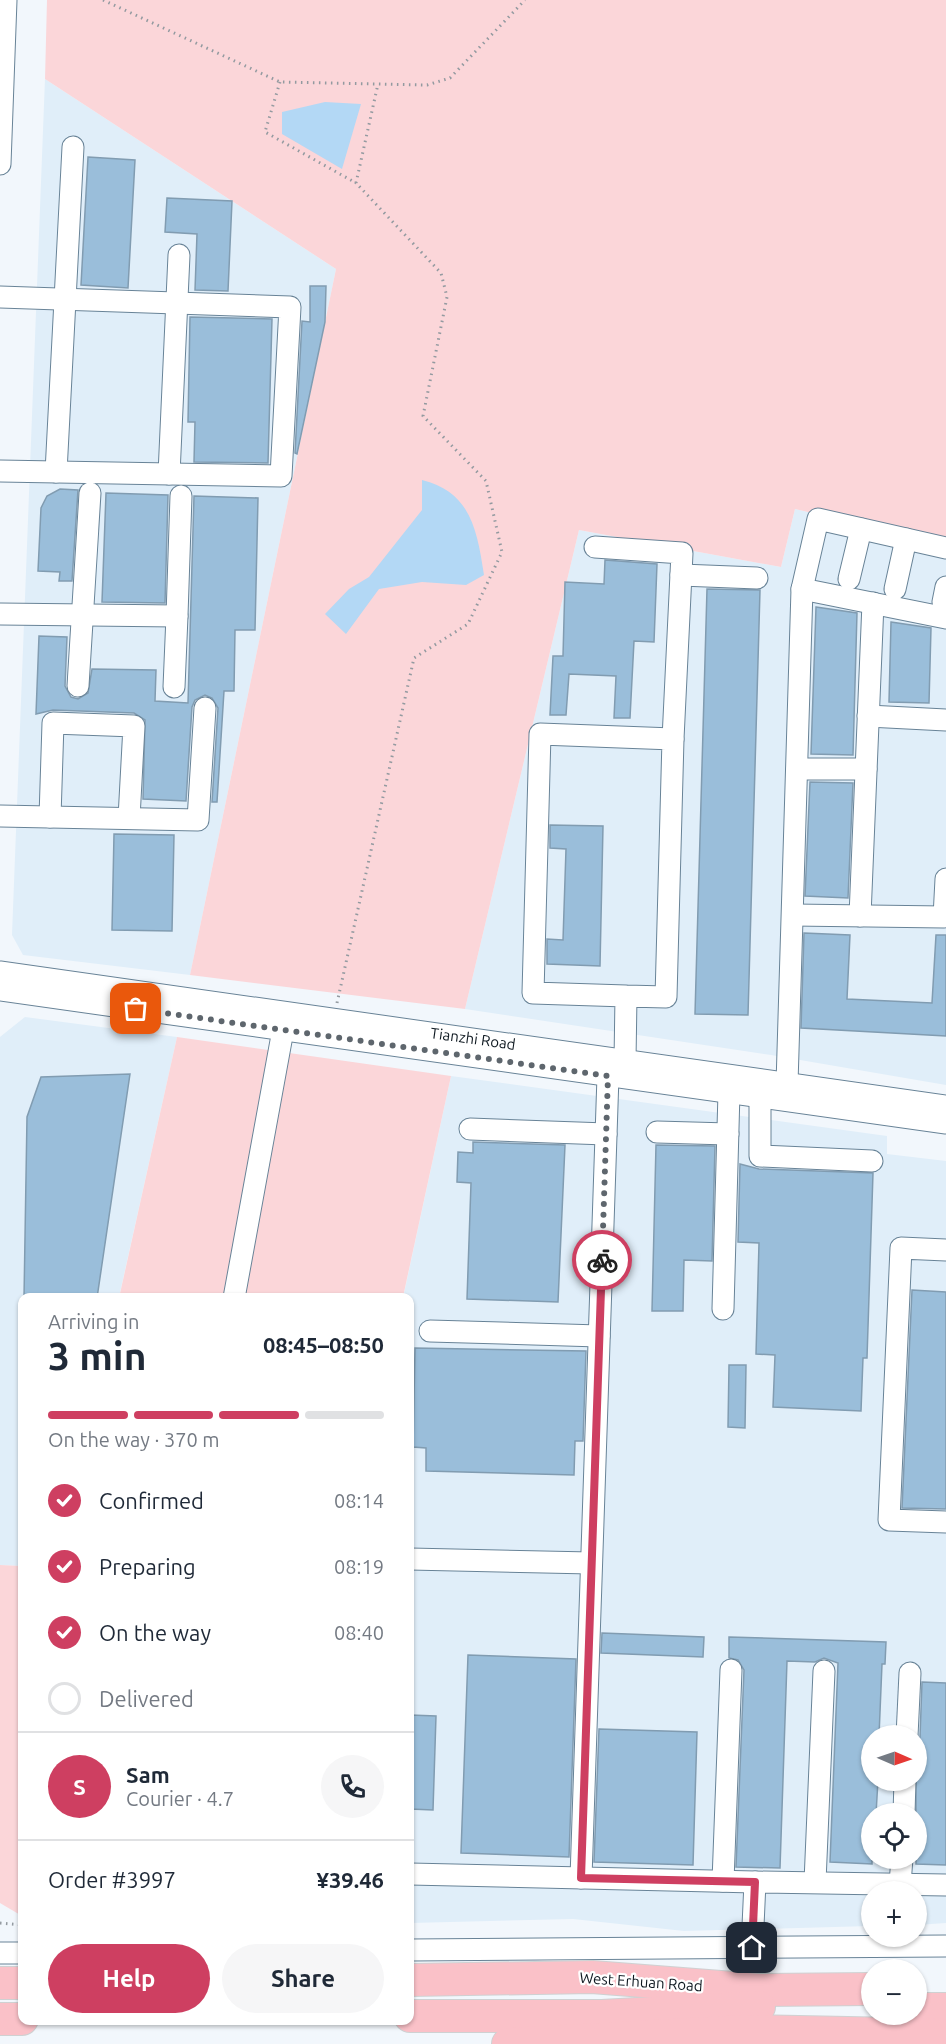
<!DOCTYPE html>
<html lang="en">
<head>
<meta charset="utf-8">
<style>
	:root { --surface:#fff; --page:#f6f6f7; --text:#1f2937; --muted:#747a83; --line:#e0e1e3; --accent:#ce3f61 }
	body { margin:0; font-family:Ubuntu,sans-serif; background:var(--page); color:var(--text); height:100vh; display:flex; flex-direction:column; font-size:22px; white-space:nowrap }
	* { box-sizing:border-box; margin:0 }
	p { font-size:20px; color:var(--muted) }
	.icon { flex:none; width:33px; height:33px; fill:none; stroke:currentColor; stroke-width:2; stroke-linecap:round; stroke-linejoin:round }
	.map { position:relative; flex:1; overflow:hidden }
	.panel { position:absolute; left:18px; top:1293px; width:396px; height:732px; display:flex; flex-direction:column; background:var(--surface); border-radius:12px; box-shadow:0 2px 4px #0004 }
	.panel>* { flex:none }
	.needle { width:39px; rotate:92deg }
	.controls { position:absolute; left:861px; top:1725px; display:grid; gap:12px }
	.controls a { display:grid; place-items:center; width:66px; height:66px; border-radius:50%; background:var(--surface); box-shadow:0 2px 4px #0004; font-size:30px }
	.pin { position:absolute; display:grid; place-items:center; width:51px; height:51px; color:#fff; margin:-26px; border-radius:12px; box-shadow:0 3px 9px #0006 }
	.courier { position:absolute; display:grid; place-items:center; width:60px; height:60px; margin:-30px; border:4px solid #ce3f61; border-radius:50%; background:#fff; color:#222; box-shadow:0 2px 8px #0007 }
	.summary em { font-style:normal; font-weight:600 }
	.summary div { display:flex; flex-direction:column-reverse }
	.summary { display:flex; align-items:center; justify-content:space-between; height:102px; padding:0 30px }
	h1 { font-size:39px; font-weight:600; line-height:45px }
	.bar { display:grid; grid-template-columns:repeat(4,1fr); gap:9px 6px; align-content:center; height:72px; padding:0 30px }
	.bar i { height:8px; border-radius:4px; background:var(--line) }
	.bar .active { background:var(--accent) }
	.bar p { grid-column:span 4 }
	.line { display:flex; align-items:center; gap:15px; padding:0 30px; border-top:2px solid var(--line) }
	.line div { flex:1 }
	.round { display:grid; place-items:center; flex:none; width:63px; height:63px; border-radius:32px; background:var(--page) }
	ol { padding:0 30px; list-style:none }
	li { display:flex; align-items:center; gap:18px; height:66px }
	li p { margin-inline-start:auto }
	li .icon { padding:6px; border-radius:50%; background:var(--accent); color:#fff; stroke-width:4 }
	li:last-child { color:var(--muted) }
	li i { width:33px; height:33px; border:3px solid var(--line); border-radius:50% }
	.cta { display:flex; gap:12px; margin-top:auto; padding:12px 30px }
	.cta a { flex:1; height:69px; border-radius:36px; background:var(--accent); color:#fff; font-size:24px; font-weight:600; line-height:69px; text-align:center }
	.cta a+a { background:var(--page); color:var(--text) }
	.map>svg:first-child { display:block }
</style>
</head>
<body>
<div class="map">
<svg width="946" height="2044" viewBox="0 0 946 2044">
	<rect width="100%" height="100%" fill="#f2f7fc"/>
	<g fill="#e0eef9" fill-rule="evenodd">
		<polygon points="45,79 336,269 190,975 23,955 12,935"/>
		<polygon points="795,509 946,544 946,1085 771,1055 465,1009 579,530 781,567"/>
		<polygon points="25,1017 177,1037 119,1297 22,1298 22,1566 0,1565 0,1037"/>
		<path d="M451 1076 887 1136V1154L946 1161V1923L917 1925 916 1892H872L871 1926 684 1931 573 1919 410 1923V1298H403ZM872 1736H916V1780H872ZM872 1814H916V1858H872Z"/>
	</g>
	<g fill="#fbd6d9">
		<polygon points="47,0 946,0 946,544 795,509 781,567 579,530 465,1009 190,975 336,269 45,79"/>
		<polygon points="177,1037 451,1076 403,1297 119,1298"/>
		<polygon points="0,1565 22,1566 22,1916 0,1903"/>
	</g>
	<g fill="#b3d8f5">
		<polygon points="325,102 361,104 342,169 282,134 282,112"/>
		<path d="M422 480C471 492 477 530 484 575L466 585 422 582 379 589 346 634 325 614 349 589 369 577 422 510Z"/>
	</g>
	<g fill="#9abeda" stroke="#819cb1" stroke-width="1.5">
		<polygon points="88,157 135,160 128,288 81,285"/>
		<polygon points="167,198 232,201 228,291 195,290 197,234 165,232"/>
		<polygon points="310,286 326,286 325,322 297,454 295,453 302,321 310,322"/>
		<polygon points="190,317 272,319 268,463 194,462 195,422 188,422"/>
		<polygon points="60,489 78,490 72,581 59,581 60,572 38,571 41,508 47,496"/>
		<polygon points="106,493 168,495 165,603 102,602"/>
		<polygon points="194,496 258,498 255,630 235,630 234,691 224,691 217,802 212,802 218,708 212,698 205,695 195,700 192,707 186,801 143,799 145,720 134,713 53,710 36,714 39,636 67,637 65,686 71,697 78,699 88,693 92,669 156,670 155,701 188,703"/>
		<polygon points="605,560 657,564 654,642 634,641 630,718 614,718 616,676 569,674 566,715 550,715 553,656 563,656 565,582 604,584"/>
		<polygon points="707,589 760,590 748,1015 695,1014"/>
		<polygon points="816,607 857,613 853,755 811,754"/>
		<polygon points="891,622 931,628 929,703 889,702"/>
		<polygon points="810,782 853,783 848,898 805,896"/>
		<polygon points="550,825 603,826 600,966 547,964 547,939 563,940 566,849 550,848"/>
		<polygon points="114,834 174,835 172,931 112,930"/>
		<polygon points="804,933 850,935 847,999 932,1003 936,935 946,935 946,1036 801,1028"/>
		<polygon points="130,1074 97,1298 24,1298 27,1117 41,1077"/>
		<polygon points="473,1142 565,1145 558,1302 467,1299 471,1183 457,1182 458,1152 473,1153"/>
		<polygon points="656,1145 715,1146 712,1261 684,1260 683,1311 652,1311"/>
		<polygon points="740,1164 759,1169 873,1173 867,1358 863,1358 861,1411 773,1407 775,1355 756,1354 759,1243 738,1242"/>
		<polygon points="912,1290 946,1292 946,1509 902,1508"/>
		<polygon points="415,1348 586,1351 583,1441 575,1441 574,1475 426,1471 426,1448 413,1447"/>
		<polygon points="729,1365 746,1365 745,1428 728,1427"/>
		<polygon points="602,1633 704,1637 703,1657 601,1653"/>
		<polygon points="729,1637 886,1642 885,1664 882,1664 879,1736 872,1736 872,1780 878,1780 876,1814 872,1814 872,1864 830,1862 838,1663 824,1658 815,1662 787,1661 780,1868 736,1867 744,1670 738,1660 729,1658"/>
		<polygon points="468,1655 576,1659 569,1857 461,1853"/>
		<polygon points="922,1682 946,1683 946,1865 916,1864 916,1744 920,1737"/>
		<polygon points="410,1715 436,1716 433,1810 410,1809"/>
		<polygon points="599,1729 697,1732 693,1865 594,1862"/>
	</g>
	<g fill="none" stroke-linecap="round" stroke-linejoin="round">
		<defs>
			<g id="minor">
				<polyline points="0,164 6,0"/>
				<polyline points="0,297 290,307 281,476 0,471"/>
				<polyline points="56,472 73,147"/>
				<polyline points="169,474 179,255"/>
				<polyline points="595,547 682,553 673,739"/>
				<polyline points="681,575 757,578"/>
				<polyline points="849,579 861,529"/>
				<polyline points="802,589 818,519 946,548"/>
				<polyline points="895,589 906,539"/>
				<polyline points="943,602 946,587"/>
				<polyline points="0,614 177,616 181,496"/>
				<polyline points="78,686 90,493"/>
				<polyline points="174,687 177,616"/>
				<polyline points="868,716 946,720"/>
				<polyline points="797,769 866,769"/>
				<polyline points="0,816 198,820 205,708"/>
				<polyline points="50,817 53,723 134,726 129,818"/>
				<polyline points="793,915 944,917 946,879"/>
				<polyline points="860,916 873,603"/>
				<polyline points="0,972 946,1106"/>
				<polyline points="0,990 946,1123"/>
				<polyline points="625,1061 626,996 533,993 540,734 673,739 666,997 626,996"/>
				<polyline points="787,1084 802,589 946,618"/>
				<polyline points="760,1097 760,1156 872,1161"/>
				<polyline points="470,1129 606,1134"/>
				<polyline points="657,1132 728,1134"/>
				<polyline points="946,1250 901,1248 889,1520 946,1522"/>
				<polyline points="234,1298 283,1030"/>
				<polyline points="723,1309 729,1092"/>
				<polyline points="430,1331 599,1336"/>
				<polyline points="410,1559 591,1563"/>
				<polyline points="907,1736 910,1673"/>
				<polyline points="904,1814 905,1780"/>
				<polyline points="410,1874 755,1882"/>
				<polyline points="581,1878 608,1076"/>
				<polyline points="723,1881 731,1670"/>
				<polyline points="815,1882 824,1671"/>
				<polyline points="900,1884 902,1858"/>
				<polyline points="752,1948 755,1882 946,1885"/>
				<polyline points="410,1950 946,1946"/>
				<polyline points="0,1953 22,1953"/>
			</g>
			<g id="highway">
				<polyline points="410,1980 592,1977 759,1990 872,1989"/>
				<polyline points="0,1983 22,1983"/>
				<polyline points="916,2009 946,2009"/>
				<polyline points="410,2016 602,2016 759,2007"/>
				<polyline points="0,2019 22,2019"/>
				<polyline points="508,2044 745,2031 946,2035"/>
			</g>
		</defs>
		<use href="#minor" stroke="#688397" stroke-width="23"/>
		<use href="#highway" stroke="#cfd1d2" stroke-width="34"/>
		<g stroke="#939aa0" stroke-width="3" stroke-dasharray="1.5 4.5" stroke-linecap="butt">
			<polyline points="103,0 280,82 427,85 450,78 525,0"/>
			<polyline points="280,82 265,132 356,183"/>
			<polyline points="337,1003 414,658 468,624 502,552 486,481 423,416 447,297 441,273 356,183 378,84"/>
			<polyline points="0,1923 22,1925"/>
		</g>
		<use href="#minor" stroke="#fff" stroke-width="21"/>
		<use href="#highway" stroke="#fac1c8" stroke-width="32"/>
	</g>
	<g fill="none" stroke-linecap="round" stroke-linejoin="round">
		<polyline stroke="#5e666d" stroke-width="6" stroke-dasharray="0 10.8" points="136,1009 608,1076 602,1260"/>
		<polyline stroke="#ce3f61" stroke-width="8" points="602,1260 581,1878 755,1882 752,1948"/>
	</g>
	<g text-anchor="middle" stroke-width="4.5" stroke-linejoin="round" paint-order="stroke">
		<g font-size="15" fill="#0e1820" stroke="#fff">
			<text transform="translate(473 1039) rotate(8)" y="5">Tianzhi Road</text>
			<text transform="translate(641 1982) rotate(4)" y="5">West Erhuan Road</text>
		</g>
	</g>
</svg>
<div class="controls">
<a><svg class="needle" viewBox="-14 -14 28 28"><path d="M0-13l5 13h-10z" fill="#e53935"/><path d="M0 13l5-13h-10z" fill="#747a83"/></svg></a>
<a><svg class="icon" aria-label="locate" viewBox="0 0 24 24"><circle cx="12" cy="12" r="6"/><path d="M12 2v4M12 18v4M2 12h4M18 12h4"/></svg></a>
<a>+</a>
<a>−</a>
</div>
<div class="pin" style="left:136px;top:1009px;background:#ea580c"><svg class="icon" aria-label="bag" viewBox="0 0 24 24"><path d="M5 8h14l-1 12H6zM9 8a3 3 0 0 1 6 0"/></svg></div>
<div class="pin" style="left:752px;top:1948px;background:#1f2937"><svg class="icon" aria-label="home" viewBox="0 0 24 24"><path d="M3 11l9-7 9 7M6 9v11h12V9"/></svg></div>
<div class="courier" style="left:602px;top:1260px"><svg class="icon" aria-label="bike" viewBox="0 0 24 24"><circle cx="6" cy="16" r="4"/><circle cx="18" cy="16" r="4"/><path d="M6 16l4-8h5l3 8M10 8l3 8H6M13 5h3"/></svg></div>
<section class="panel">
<div class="summary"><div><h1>3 min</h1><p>Arriving in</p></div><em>08:45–08:50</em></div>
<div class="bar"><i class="active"></i><i class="active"></i><i class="active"></i><i></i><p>On the way · 370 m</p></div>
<ol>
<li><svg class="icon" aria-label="check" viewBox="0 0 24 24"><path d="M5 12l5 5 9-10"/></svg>Confirmed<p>08:14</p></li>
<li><svg class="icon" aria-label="check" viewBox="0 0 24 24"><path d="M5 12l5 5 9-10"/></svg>Preparing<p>08:19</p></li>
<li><svg class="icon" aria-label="check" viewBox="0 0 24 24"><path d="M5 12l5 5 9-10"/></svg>On the way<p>08:40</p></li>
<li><i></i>Delivered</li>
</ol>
<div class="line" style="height:108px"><b class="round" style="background:var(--accent);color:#fff">S</b><div><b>Sam</b><p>Courier · 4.7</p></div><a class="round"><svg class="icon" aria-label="phone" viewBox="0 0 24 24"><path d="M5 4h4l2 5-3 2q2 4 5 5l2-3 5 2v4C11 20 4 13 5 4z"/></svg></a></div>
<div class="line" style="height:78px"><div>Order #3997</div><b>¥39.46</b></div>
<div class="cta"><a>Help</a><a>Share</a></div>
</section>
</div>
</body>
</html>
